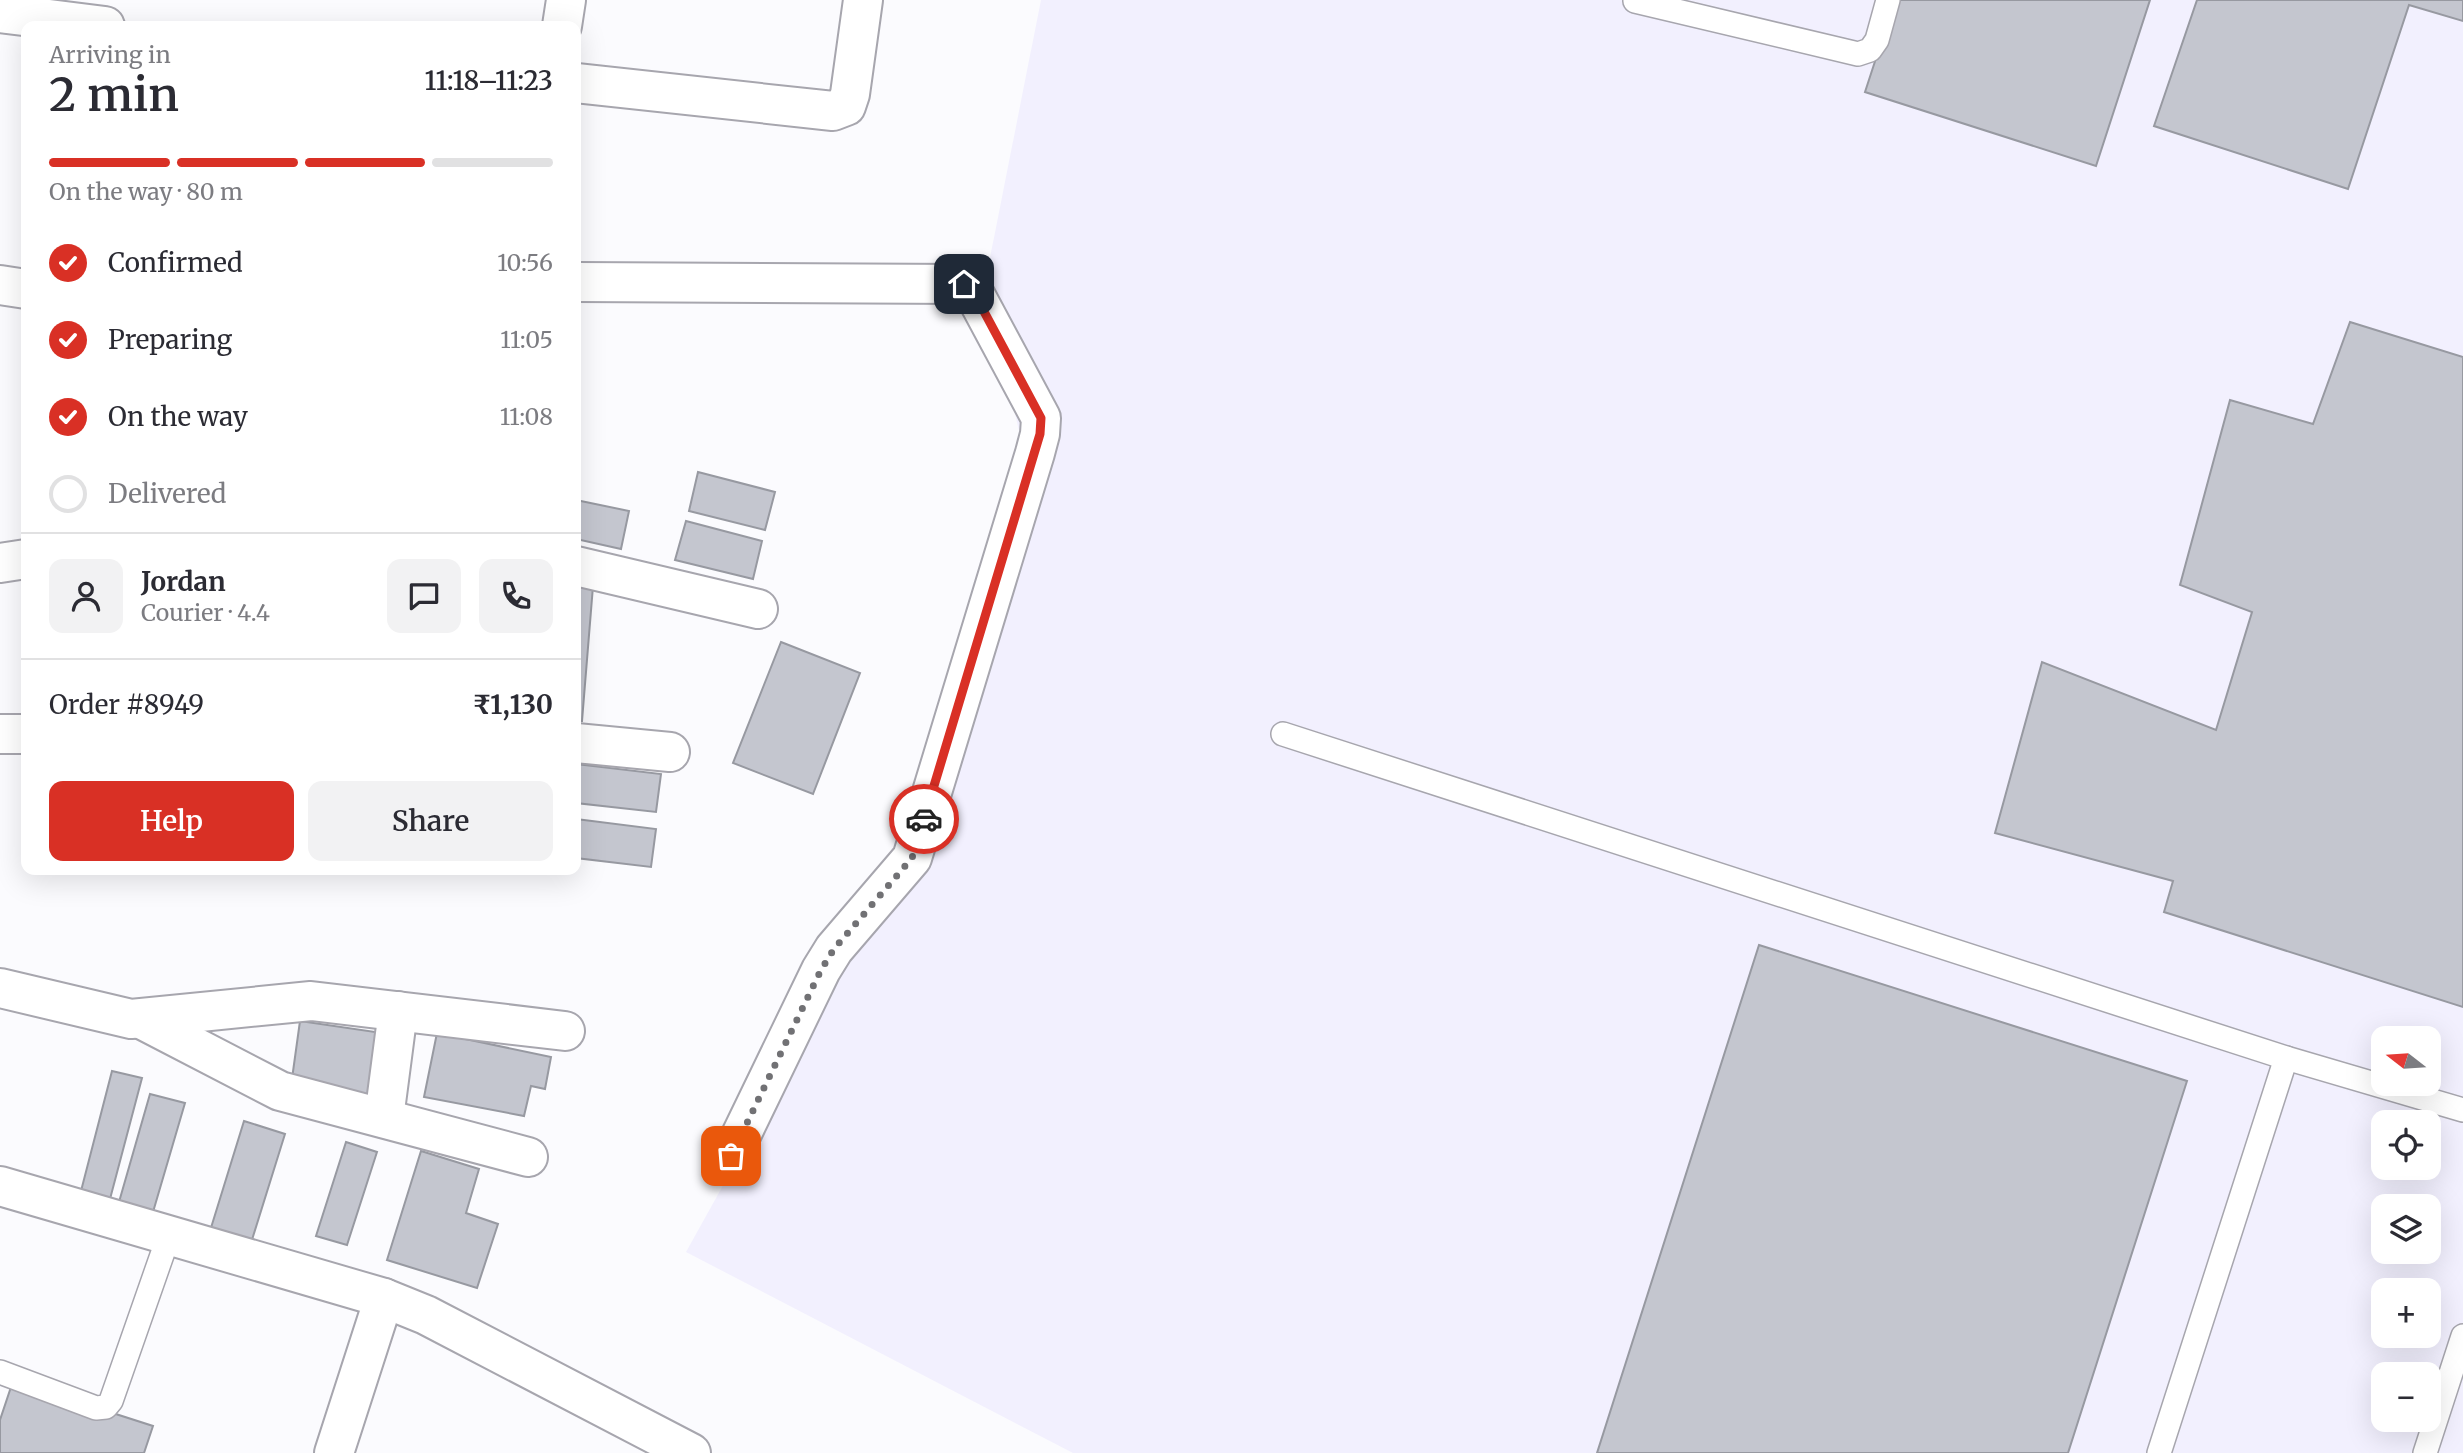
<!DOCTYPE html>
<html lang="en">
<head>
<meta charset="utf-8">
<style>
	:root { --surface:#fff; --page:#f2f2f3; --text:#2b2b33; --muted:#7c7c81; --line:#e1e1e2; --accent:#d93025 }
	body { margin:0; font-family:Merriweather,serif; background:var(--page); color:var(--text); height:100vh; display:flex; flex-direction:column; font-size:26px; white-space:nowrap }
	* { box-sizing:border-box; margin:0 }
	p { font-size:23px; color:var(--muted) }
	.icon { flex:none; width:38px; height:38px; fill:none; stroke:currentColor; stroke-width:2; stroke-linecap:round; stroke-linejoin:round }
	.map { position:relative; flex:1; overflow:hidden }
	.details { position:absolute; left:21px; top:21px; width:560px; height:854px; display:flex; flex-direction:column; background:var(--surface); border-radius:14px; box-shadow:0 7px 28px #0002 }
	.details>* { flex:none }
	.needle { width:46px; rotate:287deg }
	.controls { position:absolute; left:2371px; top:1026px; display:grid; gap:14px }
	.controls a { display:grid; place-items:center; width:70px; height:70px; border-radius:14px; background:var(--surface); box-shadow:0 7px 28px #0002; font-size:35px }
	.pin { position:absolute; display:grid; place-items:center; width:60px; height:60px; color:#fff; margin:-30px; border-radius:14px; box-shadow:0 4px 10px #0006 }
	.courier { position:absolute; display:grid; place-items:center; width:70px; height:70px; margin:-35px; border:5px solid #d93025; border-radius:50%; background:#fff; color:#222; box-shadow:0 2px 9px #0007 }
	.head em { font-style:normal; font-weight:600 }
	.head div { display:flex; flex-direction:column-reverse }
	.head { display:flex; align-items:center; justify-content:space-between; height:119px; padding:0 28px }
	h1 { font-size:46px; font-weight:600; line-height:52px }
	.bar { display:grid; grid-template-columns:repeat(4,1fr); gap:10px 7px; align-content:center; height:84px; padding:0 28px }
	.bar i { height:9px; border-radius:5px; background:var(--line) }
	.bar .active { background:var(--accent) }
	.bar p { grid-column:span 4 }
	.line { display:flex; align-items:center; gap:18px; padding:0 28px; border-top:2px solid var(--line) }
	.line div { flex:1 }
	.round { display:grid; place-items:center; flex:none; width:74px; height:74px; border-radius:14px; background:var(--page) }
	ol { padding:0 28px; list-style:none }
	li { display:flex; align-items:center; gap:21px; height:77px }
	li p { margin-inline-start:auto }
	li .icon { padding:7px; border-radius:50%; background:var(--accent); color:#fff; stroke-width:4 }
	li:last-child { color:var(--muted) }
	li i { width:38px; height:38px; border:4px solid var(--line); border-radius:50% }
	.cta { display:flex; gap:14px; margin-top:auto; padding:14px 28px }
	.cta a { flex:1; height:80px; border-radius:14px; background:var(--accent); color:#fff; font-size:28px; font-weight:600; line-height:80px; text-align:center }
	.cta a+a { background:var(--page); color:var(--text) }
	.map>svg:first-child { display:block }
</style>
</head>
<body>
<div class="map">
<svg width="2463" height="1453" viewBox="0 0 2463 1453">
	<rect width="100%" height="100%" fill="#fbfbfe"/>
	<path fill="#f2f0fe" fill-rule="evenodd" d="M1041 0H2463V1453H1073L686 1252 945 786 1028 470 985 283ZM2384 1038H2429V1083H2384ZM2384 1122H2429V1167H2384ZM2384 1206H2429V1251H2384ZM2384 1290H2429V1335H2384ZM2384 1374H2429V1419H2384Z"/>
	<g fill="#c4c6cf" stroke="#9799a1" stroke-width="2">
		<polygon points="1895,0 2150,0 2096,166 1865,92"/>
		<polygon points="2197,0 2463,0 2463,21 2409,5 2348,189 2154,126"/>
		<polygon points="2350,322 2463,357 2463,1007 2164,912 2173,881 1995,833 2042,662 2216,730 2252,612 2180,585 2230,400 2313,424"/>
		<polygon points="698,472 775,492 765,530 689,511"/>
		<polygon points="576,500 629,511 621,549 576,539"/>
		<polygon points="686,521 762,541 753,579 675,560"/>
		<polygon points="576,575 593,586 582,721 576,721"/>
		<polygon points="781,642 860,673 813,794 733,763"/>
		<polygon points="576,764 661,774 656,812 576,803"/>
		<polygon points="576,819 656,829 651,867 576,858"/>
		<polygon points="1759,945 2187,1081 2068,1453 1597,1453"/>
		<polygon points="300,1021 389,1034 379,1099 291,1086"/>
		<polygon points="437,1033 551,1057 545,1089 531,1086 524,1116 424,1097"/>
		<polygon points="112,1071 142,1078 110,1199 81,1191"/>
		<polygon points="150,1094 185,1103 153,1212 119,1202"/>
		<polygon points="244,1121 285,1134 251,1243 210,1231"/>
		<polygon points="346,1142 377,1152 347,1245 316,1236"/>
		<polygon points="421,1151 479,1169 466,1213 498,1224 477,1288 387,1260"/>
		<polygon points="13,1381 153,1426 144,1453 0,1453 0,1420"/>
	</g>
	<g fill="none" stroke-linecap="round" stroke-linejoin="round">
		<defs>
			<g id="lane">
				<polyline points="1635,1 1858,54 1870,50 1877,40 1888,0"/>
				<polyline points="1283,734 2286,1058 2463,1110"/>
				<polyline points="0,1372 96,1408 106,1407 111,1401 169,1235"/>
				<polyline points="2159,1453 2286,1058"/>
				<polyline points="2425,1453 2463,1336"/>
			</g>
			<g id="street">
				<polyline points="0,13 105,26"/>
				<polyline points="562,26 566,0"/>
				<polyline points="576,83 833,111 846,106 850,94 863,0"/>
				<polyline points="576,282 964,284 973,291 1041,418 1040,434 1035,453 912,858 834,949 821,970 731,1156"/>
				<polyline points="0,285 26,289"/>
				<polyline points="0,563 26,559"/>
				<polyline points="576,566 758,609"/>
				<polyline points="0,734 26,734"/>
				<polyline points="576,743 670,752"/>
				<polyline points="0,988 131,1019 311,1001 565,1031"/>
				<polyline points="141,1019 280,1091 528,1157"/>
				<polyline points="384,1118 398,1011"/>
				<polyline points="0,1186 384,1298 426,1315 691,1453"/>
				<polyline points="334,1453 384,1298"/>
			</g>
		</defs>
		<use href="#lane" stroke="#a7a6ae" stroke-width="26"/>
		<use href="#street" stroke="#a7a6ae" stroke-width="42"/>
		<use href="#lane" stroke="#fff" stroke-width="23"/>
		<use href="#street" stroke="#fff" stroke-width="38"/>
	</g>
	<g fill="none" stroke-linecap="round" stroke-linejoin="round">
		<polyline stroke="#717174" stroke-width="7" stroke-dasharray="0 12.6" points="731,1156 821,970 834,949 912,858 924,819"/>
		<polyline stroke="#d93025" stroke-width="9" points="924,819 1040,434 1041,418 973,291 964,284"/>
	</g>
</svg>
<div class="controls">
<a><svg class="needle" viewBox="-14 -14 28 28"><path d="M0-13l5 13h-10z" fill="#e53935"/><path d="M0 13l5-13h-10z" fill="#7c7c81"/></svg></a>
<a><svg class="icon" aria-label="locate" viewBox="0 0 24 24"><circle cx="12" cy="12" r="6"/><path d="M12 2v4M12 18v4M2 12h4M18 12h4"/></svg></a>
<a><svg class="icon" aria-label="layers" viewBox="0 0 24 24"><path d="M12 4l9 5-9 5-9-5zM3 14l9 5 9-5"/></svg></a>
<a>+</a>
<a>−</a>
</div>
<div class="pin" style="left:731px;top:1156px;background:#ea580c"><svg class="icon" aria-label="bag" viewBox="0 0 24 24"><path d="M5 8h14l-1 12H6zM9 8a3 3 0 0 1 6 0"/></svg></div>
<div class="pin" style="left:964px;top:284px;background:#1f2937"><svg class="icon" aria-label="home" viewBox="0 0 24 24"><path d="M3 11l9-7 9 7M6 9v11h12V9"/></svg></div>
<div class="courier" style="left:924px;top:819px"><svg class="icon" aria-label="car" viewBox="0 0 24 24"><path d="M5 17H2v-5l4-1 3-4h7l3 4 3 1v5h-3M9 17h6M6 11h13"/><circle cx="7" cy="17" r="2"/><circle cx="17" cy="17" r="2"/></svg></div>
<section class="details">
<div class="head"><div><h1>2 min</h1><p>Arriving in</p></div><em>11:18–11:23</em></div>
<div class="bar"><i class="active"></i><i class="active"></i><i class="active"></i><i></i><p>On the way · 80 m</p></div>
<ol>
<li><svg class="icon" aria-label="check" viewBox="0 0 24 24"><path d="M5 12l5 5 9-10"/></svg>Confirmed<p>10:56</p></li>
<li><svg class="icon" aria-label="check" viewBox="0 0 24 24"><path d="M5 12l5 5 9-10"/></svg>Preparing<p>11:05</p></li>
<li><svg class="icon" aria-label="check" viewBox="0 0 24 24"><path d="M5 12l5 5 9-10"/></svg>On the way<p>11:08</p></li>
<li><i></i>Delivered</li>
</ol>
<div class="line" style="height:126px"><a class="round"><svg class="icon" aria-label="person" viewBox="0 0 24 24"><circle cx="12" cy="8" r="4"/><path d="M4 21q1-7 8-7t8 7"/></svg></a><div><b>Jordan</b><p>Courier · 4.4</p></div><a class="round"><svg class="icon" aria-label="chat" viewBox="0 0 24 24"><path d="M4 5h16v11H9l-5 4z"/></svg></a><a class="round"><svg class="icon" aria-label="phone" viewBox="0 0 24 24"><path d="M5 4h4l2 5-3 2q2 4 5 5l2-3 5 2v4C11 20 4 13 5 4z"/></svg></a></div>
<div class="line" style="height:91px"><div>Order #8949</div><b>₹1,130</b></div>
<div class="cta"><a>Help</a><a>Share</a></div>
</section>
</div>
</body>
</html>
